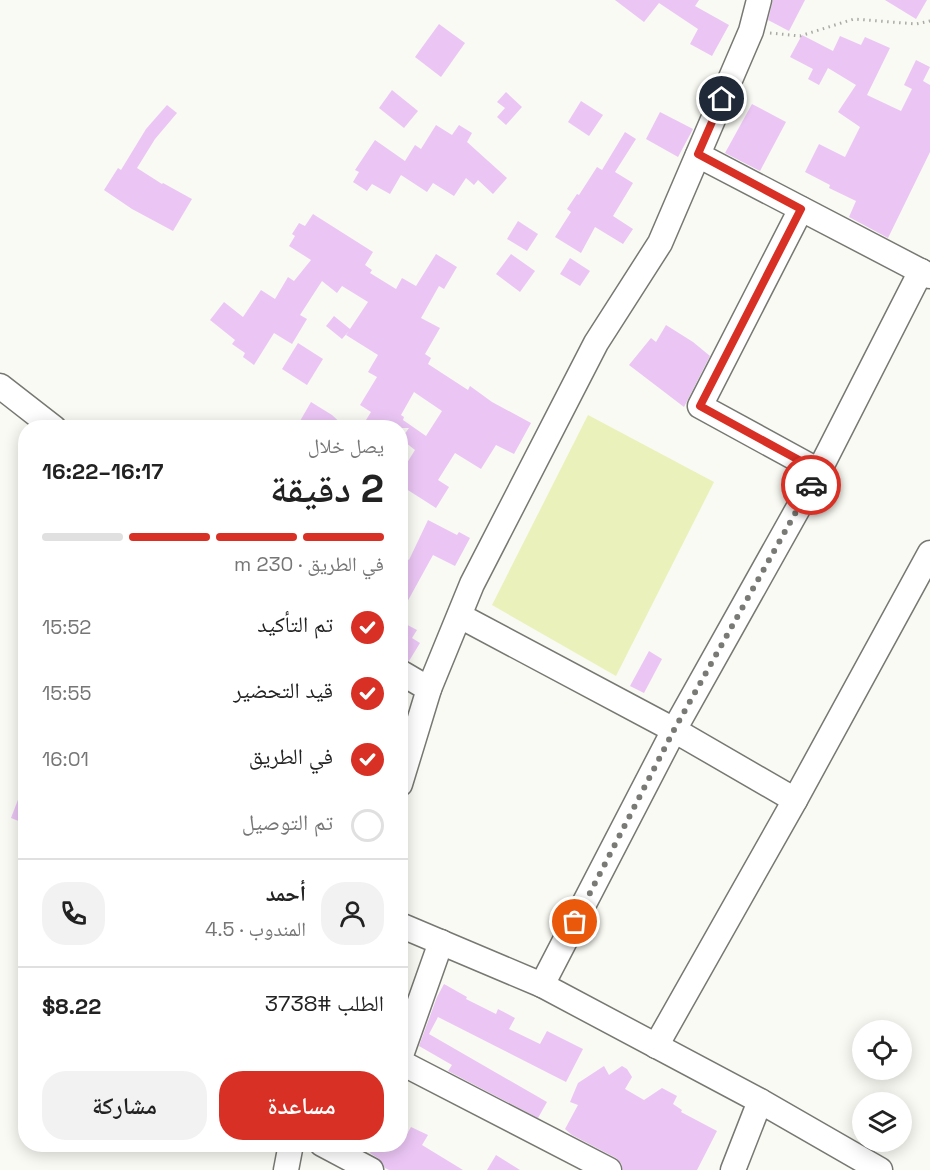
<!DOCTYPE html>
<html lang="ar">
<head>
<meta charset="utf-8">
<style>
	:root { --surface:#fff; --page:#f2f2f2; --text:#222; --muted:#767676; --line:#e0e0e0; --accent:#d93025 }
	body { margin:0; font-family:"Space Grotesk","Noto Naskh Arabic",sans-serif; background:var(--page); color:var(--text); direction:rtl; height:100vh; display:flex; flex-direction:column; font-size:22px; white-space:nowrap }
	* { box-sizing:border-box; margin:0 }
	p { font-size:20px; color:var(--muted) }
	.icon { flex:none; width:33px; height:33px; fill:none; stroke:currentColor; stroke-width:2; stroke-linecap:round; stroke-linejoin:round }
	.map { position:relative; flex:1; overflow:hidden; direction:ltr }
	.side { position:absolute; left:18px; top:420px; width:390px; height:732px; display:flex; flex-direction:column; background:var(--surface); border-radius:24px; box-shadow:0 3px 15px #0003; direction:rtl }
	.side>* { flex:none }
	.fabs { position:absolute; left:852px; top:1020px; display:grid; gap:12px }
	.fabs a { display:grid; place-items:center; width:60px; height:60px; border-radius:50%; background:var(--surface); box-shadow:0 3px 15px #0003; font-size:30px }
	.pin { position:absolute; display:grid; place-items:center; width:51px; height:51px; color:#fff; margin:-26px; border:3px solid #fff; border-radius:50%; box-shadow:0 2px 6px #0007 }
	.courier { position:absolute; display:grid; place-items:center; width:60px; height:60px; margin:-30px; border:4px solid #d93025; border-radius:50%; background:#fff; color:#222; box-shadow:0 2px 8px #0007 }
	.head em { font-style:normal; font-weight:600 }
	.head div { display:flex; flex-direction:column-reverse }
	.head { display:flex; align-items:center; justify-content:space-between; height:102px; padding:0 24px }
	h1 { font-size:39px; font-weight:600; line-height:45px }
	.bar { display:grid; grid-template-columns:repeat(4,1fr); gap:9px 6px; align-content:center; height:72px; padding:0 24px }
	.bar i { height:8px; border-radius:4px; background:var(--line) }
	.bar .selected { background:var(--accent) }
	.bar p { grid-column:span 4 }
	.line { display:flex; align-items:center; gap:15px; padding:0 24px; border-top:2px solid var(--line) }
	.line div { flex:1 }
	.round { display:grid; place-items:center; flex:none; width:63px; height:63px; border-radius:24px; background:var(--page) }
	ol { padding:0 24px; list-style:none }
	li { display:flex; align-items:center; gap:18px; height:66px }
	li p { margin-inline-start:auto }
	li .icon { padding:6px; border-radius:50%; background:var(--accent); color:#fff; stroke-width:4 }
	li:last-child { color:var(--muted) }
	li i { width:33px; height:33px; border:3px solid var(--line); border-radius:50% }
	.cta { display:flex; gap:12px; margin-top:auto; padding:12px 24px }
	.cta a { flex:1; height:69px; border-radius:24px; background:var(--accent); color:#fff; font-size:24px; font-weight:600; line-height:69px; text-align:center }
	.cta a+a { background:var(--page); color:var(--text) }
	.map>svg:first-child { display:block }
</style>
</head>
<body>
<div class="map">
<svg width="930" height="1170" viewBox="0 0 930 1170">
	<rect width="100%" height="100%" fill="#f9faf3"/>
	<polygon fill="#ebf1ba" points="588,415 714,482 616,676 492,605"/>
	<g fill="#ebc6f5" fill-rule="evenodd">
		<polygon points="615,0 699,0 695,6 729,25 712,56 690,44 698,29 659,3 644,22"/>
		<polygon points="773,0 805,0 789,31 768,20"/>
		<polygon points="885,0 927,0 916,19"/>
		<polygon points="439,24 465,43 441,77 415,57"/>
		<polygon points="802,35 833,51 840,36 861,45 865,37 890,48 867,95 901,111 912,89 904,85 916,60 930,67 923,81 930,85 930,152 888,238 849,217 856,201 829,188 830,185 805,172 819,144 845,157 860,127 838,112 856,85 828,68 819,85 808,79 813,69 790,57"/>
		<polygon points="392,90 418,111 404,128 379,108"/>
		<polygon points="506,92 522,107 506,125 497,117 505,108 497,102"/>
		<polygon points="581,101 603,115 589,136 568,122"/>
		<polygon points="752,104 786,122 760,171 725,153"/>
		<polygon points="167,105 177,113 155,139 137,168 162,184 163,183 192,199 173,231 132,209 104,190 118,168 121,170 146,129"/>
		<polygon points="660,112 693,129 678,157 646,139"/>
		<polygon points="436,125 452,135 459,125 472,133 467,142 507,178 493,194 478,180 474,185 466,178 454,196 433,183 427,192 401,175 390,194 372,184 367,191 353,182 359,172 355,170 375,140 405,161 415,145 421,149"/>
		<polygon points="625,132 636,139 615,172 633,183 613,216 633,229 623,244 595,227 581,253 555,237 571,212 567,209 577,194 579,195 597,167 602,170"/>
		<path d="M313 214 373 252 365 265 372 270 370 273 396 289 402 278 416 286 436 254 457 267 444 289 439 286 421 318 440 328 425 354 431 358 428 364 468 390 470 386 492 402 531 423 514 454 496 445 481 469 455 453 438 480 449 487 436 508 400 485V474L415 450 401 439 409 428H361L371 412 360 405 377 377 368 372 378 355 346 335 349 331 342 339 326 326 334 316 350 329 368 302 342 286 337 293 322 281 300 315 307 319 292 344 274 333 254 365 243 357 245 353 232 344 235 340 210 320 224 302 243 317 261 290 275 299 288 277 294 281 311 260 289 246 295 236 292 234 299 223 305 226ZM414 392 442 411 426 436 403 420 404 417 401 415Z"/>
		<polygon points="518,221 538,234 527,251 507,239"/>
		<polygon points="511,254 535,271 520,292 496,274"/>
		<polygon points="570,258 590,271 580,286 560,274"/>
		<polygon points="666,325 693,342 710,356 684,407 629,365 651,338 656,342"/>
		<polygon points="298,343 323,359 307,385 282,369"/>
		<polygon points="311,402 332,415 346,428 296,428"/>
		<polygon points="428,520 457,535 459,532 470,538 455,566 433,555 400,615 400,555 409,560"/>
		<polygon points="400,621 417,630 412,638 420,643 409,661 400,658"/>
		<polygon points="649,651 662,659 644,693 630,686"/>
		<polygon points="24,784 26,784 26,824 11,818"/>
		<polygon points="444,984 467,997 466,999 496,1014 498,1009 515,1018 509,1029 540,1044 547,1031 583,1049 566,1082 438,1017 429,1034 547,1102 538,1118 448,1071 452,1065 419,1046 437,997"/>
		<polygon points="604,1066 609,1075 622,1066 627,1069 632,1077 625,1089 644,1100 662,1088 677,1096 673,1104 682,1110 681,1112 717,1131 697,1170 623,1170 621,1163 616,1158 572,1135 565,1129 578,1105 570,1102 578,1083"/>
		<polygon points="411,1127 428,1135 422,1145 463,1170 389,1170 385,1168 378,1158 370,1153 374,1144 401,1144"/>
		<polygon points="496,1155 520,1170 487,1170"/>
	</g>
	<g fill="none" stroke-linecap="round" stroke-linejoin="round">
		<defs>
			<g id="minor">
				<polyline points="698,155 930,276"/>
				<polyline points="801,209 700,406 819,471"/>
				<polyline points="0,386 54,428"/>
				<polyline points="460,616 674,730 795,800"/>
				<polyline points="400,672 429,689"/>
				<polyline points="400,784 429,689 472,584 596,343 660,243 751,31 759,0"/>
				<polyline points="400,925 542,985 760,1101 880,1170"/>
				<polyline points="542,985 674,730 819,471 921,271"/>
				<polyline points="656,1046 795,800 930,553"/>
				<polyline points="400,1058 441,942"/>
				<polyline points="400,1062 609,1170"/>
				<polyline points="322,1144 371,1170"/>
				<polyline points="286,1170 291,1144"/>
				<polyline points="733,1170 760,1101"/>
			</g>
		</defs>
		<use href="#minor" stroke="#777872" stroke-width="27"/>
		<polyline stroke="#ababa6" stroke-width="3" stroke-dasharray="1.5 4.5" stroke-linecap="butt" points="770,33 800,36 854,19 916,24 930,21"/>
		<use href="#minor" stroke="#fff" stroke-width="24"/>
	</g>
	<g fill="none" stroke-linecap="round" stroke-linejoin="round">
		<polyline stroke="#797975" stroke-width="6" stroke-dasharray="0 10.8" points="575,922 674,730 811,485"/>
		<polyline stroke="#d93025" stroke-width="8" points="722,99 698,154 801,209 700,406 819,471 811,485"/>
	</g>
</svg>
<div class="fabs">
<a><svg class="icon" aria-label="locate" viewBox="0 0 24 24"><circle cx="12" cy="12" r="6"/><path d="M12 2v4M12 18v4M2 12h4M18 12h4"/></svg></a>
<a><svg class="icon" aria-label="layers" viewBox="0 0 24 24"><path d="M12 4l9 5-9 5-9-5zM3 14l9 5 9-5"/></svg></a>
</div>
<div class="pin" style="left:575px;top:922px;background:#ea580c"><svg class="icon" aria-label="bag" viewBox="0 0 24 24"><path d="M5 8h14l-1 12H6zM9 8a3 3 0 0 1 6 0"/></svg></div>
<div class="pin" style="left:722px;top:99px;background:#1f2937"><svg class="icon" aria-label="home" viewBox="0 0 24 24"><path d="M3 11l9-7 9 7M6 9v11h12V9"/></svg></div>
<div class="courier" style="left:811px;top:485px"><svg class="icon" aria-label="car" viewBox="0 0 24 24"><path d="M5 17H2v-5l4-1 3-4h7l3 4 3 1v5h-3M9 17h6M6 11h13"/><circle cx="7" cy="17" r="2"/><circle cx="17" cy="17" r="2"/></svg></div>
<section class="side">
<div class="head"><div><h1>2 دقيقة</h1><p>يصل خلال</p></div><em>16:17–16:22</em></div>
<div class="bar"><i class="selected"></i><i class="selected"></i><i class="selected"></i><i></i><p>في الطريق · 230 m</p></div>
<ol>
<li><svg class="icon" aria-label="check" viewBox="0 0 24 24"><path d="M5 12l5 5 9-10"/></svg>تم التأكيد<p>15:52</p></li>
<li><svg class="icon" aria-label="check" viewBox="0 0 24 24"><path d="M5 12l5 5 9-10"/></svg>قيد التحضير<p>15:55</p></li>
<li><svg class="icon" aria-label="check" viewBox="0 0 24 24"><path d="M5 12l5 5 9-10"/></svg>في الطريق<p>16:01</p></li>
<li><i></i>تم التوصيل</li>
</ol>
<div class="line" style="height:108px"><a class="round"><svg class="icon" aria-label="person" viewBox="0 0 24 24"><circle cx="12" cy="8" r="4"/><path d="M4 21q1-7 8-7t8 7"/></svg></a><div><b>أحمد</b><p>المندوب · 4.5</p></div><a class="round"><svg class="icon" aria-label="phone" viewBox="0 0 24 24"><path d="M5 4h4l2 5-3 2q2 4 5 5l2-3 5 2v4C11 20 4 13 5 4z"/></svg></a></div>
<div class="line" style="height:78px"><div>الطلب #3738</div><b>$8.22</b></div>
<div class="cta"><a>مساعدة</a><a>مشاركة</a></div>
</section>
</div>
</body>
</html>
